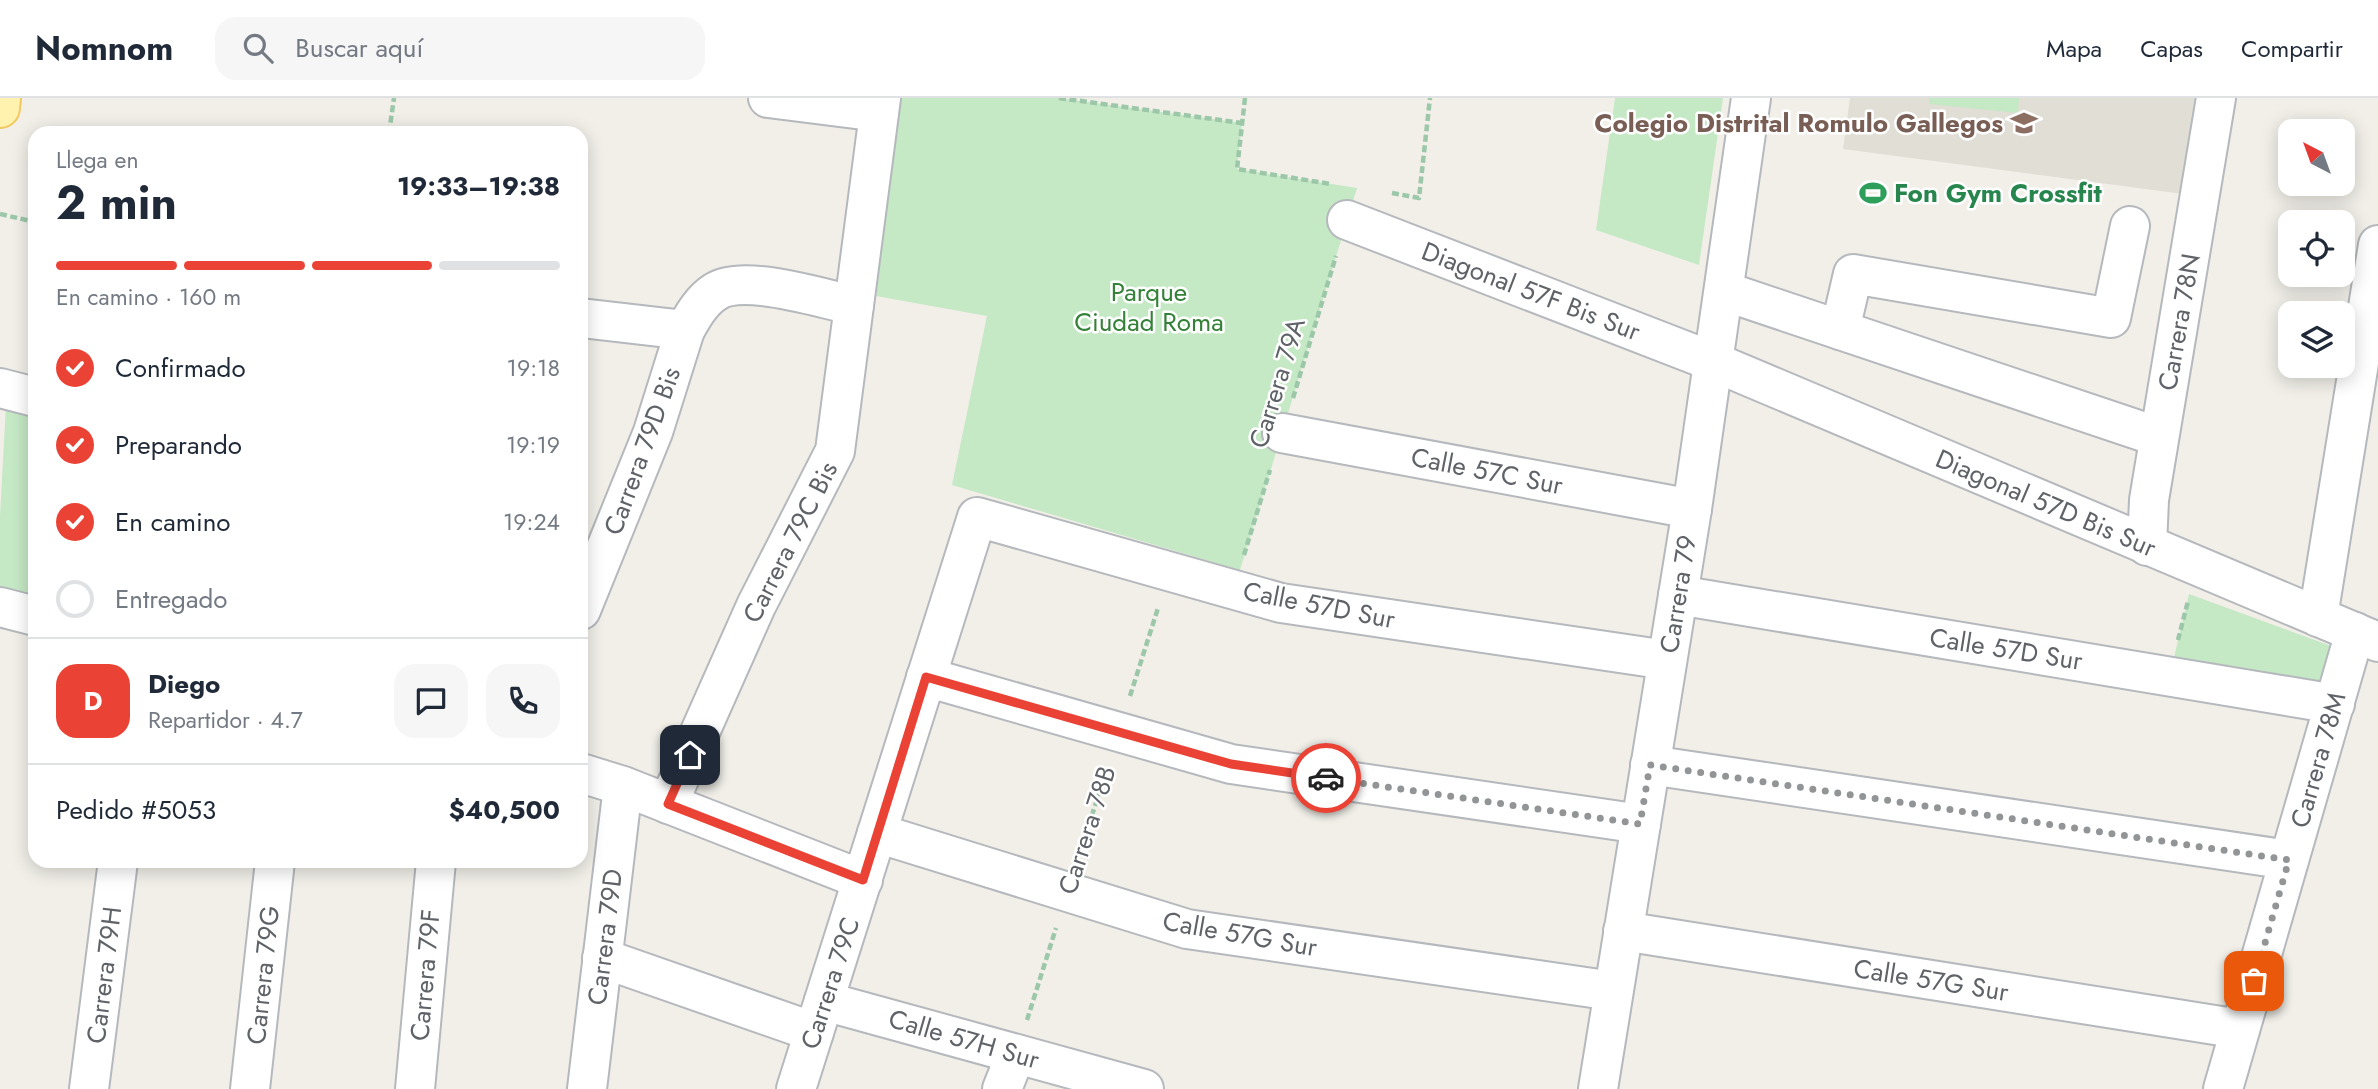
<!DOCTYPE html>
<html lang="es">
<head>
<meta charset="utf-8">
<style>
	:root { --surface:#fff; --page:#f6f6f7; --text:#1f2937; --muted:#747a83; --line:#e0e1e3; --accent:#ea4335 }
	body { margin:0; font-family:Jost,sans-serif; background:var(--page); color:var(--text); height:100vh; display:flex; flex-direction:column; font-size:26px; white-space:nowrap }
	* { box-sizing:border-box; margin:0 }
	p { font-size:23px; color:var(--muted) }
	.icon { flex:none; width:38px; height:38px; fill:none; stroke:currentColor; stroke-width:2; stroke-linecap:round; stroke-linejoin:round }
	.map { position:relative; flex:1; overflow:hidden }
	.sheet { position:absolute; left:28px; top:28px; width:560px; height:742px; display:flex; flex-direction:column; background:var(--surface); border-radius:21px; box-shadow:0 4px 18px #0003 }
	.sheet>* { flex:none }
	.needle { width:46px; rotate:319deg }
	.fabs { position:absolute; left:2278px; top:21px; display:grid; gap:14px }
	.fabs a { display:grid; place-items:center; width:77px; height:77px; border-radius:14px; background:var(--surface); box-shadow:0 4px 18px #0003; font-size:35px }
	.pin { position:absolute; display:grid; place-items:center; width:60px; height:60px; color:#fff; margin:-30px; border-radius:14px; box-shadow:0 4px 10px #0006 }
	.courier { position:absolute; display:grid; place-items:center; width:70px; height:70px; margin:-35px; border:5px solid #ea4335; border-radius:50%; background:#fff; color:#222; box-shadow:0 2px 9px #0007 }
	.head em { font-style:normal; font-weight:700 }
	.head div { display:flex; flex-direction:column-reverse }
	.head { display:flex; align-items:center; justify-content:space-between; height:119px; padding:0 28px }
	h1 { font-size:46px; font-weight:700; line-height:52px }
	.bar { display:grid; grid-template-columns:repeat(4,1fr); gap:10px 7px; align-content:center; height:84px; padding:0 28px }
	.bar i { height:9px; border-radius:5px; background:var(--line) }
	.bar .current { background:var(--accent) }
	.bar p { grid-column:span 4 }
	.line { display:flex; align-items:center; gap:18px; padding:0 28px; border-top:2px solid var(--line) }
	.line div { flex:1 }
	.round { display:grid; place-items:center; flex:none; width:74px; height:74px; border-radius:21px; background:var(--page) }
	ol { padding:0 28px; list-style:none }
	li { display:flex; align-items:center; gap:21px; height:77px }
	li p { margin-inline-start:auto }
	li .icon { padding:7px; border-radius:50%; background:var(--accent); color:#fff; stroke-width:4 }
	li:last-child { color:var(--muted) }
	li i { width:38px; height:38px; border:4px solid var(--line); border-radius:50% }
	header { display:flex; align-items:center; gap:42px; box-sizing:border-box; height:98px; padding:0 35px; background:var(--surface); border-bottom:2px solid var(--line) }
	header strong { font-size:33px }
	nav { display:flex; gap:38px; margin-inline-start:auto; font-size:24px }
	.search { width:490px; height:63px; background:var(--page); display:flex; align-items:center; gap:18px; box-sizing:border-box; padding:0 24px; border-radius:21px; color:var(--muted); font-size:26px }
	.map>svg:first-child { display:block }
</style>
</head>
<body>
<header>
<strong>Nomnom</strong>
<div class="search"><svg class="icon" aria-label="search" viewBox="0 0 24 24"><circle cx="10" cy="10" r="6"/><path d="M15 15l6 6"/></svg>Buscar aquí</div>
<nav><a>Mapa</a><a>Capas</a><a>Compartir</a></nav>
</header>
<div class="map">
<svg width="2378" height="991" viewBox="0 0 2378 991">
	<rect width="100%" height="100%" fill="#f1efe8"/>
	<polygon fill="#e1ded6" points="1850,0 2204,0 2191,97 1843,51"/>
	<g fill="#c5e8c5">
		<polygon points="899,0 1059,0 1242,25 1237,71 1357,90 1240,472 952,387 987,218 876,198"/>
		<polygon points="1615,0 1723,0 1699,167 1596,132"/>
		<polygon points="1930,0 2019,0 2018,15 1929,6"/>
		<polygon points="6,308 35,316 35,505 0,494 0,418"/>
		<polygon points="2189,496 2331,548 2320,588 2172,568"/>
	</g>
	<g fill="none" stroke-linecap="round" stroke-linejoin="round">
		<defs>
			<g id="minor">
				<polyline points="768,0 879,14"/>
				<polyline points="1347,122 1714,264 2378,544"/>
				<polyline points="1724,193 2159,339"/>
				<path d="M581 220 685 232C693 218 701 203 715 194 743 175 821 201 854 207"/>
				<polyline points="1840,232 1853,176 2111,220 2130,128"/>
				<polyline points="0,290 35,299"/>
				<polyline points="1282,335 1692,411"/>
				<polyline points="2147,448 2149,402 2216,0"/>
				<polyline points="1678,497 2335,606"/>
				<polyline points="0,509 35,518"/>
				<polyline points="581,512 653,334 685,232"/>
				<polyline points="2318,519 2378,147"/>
				<polyline points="926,579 1231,666 1641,726"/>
				<polyline points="1650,667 2289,762"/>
				<polyline points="581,675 623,688 863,782"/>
				<polyline points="668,706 756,508 835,353 881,0"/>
				<polyline points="877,735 1187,831 1613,893"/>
				<polyline points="1623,833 2240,931"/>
				<polyline points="602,860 814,934"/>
				<polyline points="824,903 1144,991"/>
				<polyline points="89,991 118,763"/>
				<polyline points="250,991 275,763"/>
				<polyline points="415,991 436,763"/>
				<polyline points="587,991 623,688"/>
				<polyline points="796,991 977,419 1281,505 1667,562"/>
				<polyline points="1002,991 1016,956"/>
				<polyline points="1598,991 1692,411 1751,0"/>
				<polyline points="2223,991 2355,534"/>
			</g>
			<polyline id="major" points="0,10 1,0"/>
		</defs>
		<use href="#minor" stroke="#b5b8bc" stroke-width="42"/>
		<use href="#major" stroke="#f2c960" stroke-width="42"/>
		<g stroke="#9cc7a9" stroke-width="4.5" stroke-dasharray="7 3.5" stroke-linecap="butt">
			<polyline points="1059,0 1242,25"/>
			<polyline points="1245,0 1237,71 1331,86"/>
			<polyline points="389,35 394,0"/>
			<polyline points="1392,95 1419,100 1430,0"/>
			<polyline points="0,116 35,124"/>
			<polyline points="1293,300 1336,158"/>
			<polyline points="1244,457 1270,372"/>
			<polyline points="2178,542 2188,503"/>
			<polyline points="1130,598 1158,510"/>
			<polyline points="1079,758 1107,670"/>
			<polyline points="1027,922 1056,830"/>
		</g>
		<use href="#minor" stroke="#fff" stroke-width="38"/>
		<use href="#major" stroke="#fff2af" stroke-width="38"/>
	</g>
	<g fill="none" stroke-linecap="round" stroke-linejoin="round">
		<polyline stroke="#929495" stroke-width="7" stroke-dasharray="0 12.6" points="1326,680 1640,726 1650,667 2289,762 2254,883"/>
		<polyline stroke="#ea4335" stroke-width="9" points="690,657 668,706 863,782 926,579 1231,666 1326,680"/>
	</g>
	<defs>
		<symbol id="school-bare" viewBox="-9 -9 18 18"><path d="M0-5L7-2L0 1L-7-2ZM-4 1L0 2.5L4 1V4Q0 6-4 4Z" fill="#8d6e63" stroke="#fff" stroke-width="2.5" paint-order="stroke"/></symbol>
		<symbol id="stadium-bare" viewBox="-9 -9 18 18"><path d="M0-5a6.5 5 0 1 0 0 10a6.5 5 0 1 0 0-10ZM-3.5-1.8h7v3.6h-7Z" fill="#2e9e5b" stroke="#fff" stroke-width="2.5" paint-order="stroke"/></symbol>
	</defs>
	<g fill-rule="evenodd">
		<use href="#school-bare" x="2005" y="6" width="38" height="38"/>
		<use href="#stadium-bare" x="1854" y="76" width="38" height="38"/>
	</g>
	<g text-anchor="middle" stroke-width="5" stroke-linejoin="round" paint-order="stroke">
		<g font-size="26" font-weight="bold" fill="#785e54" stroke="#fff" text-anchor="end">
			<text x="2003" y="34">Colegio Distrital Romulo Gallegos</text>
		</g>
		<g font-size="26" font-weight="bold" fill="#27864d" stroke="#fff" text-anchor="start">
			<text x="1894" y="104">Fon Gym Crossfit</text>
		</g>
		<g font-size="26" fill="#5f6368" stroke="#fff">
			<text transform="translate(1531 193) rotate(21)" y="9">Diagonal 57F Bis Sur</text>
			<text transform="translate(2179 224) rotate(-80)" y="9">Carrera 78N</text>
			<text transform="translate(1277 285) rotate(-73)" y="9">Carrera 79A</text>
			<text transform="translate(642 353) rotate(-70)" y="9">Carrera 79D Bis</text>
			<text transform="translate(1487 373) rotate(11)" y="9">Calle 57C Sur</text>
			<text transform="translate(2046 405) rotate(23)" y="9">Diagonal 57D Bis Sur</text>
			<text transform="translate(790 444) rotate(-63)" y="9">Carrera 79C Bis</text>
			<text transform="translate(1678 496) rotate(-81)" y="9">Carrera 79</text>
			<text transform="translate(1319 507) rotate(11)" y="9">Calle 57D Sur</text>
			<text transform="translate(2006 551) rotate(9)" y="9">Calle 57D Sur</text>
			<text transform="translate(2318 662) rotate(-74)" y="9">Carrera 78M</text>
			<text transform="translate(1087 732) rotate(-72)" y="9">Carrera 78B</text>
			<text transform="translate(1240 836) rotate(10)" y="9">Calle 57G Sur</text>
			<text transform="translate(605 839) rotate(-83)" y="9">Carrera 79D</text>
			<text transform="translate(104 877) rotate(-83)" y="9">Carrera 79H</text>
			<text transform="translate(263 877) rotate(-84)" y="9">Carrera 79G</text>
			<text transform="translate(425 877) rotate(-85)" y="9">Carrera 79F</text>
			<text transform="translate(1931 882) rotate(9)" y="9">Calle 57G Sur</text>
			<text transform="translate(830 885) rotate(-72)" y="9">Carrera 79C</text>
			<text transform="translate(964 941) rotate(16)" y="9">Calle 57H Sur</text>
		</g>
		<g font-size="26" fill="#348238" stroke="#fff">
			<text x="1149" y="203">Parque<tspan x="1149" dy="30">Ciudad Roma</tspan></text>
		</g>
	</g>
</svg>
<div class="fabs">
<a><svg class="needle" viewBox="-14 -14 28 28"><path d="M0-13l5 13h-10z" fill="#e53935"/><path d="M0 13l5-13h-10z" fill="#747a83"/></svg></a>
<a><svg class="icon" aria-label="locate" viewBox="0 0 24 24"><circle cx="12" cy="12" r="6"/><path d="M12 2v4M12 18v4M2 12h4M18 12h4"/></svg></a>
<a><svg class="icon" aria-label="layers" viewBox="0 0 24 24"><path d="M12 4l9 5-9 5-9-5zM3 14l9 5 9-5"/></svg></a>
</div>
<div class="pin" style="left:2254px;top:883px;background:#ea580c"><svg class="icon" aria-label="bag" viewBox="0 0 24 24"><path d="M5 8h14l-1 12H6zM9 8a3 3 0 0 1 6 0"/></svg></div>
<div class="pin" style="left:690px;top:657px;background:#1f2937"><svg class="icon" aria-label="home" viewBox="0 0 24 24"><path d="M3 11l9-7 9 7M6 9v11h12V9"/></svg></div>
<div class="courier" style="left:1326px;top:680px"><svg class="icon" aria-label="car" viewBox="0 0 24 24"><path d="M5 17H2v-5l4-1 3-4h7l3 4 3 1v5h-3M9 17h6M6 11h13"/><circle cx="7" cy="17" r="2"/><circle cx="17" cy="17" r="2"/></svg></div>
<section class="sheet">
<div class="head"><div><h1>2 min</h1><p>Llega en</p></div><em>19:33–19:38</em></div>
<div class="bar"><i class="current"></i><i class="current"></i><i class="current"></i><i></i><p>En camino · 160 m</p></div>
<ol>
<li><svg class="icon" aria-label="check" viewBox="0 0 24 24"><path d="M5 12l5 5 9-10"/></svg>Confirmado<p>19:18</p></li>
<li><svg class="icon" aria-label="check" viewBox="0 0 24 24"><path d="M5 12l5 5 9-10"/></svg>Preparando<p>19:19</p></li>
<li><svg class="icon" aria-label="check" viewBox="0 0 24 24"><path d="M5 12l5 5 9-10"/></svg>En camino<p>19:24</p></li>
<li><i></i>Entregado</li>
</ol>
<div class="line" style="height:126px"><b class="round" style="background:var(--accent);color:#fff">D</b><div><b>Diego</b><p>Repartidor · 4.7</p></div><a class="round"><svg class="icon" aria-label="chat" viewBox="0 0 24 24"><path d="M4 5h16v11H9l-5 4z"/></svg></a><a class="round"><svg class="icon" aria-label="phone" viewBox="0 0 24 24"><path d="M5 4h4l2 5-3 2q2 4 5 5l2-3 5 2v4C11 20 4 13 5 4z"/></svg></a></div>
<div class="line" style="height:91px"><div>Pedido #5053</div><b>$40,500</b></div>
</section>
</div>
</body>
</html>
